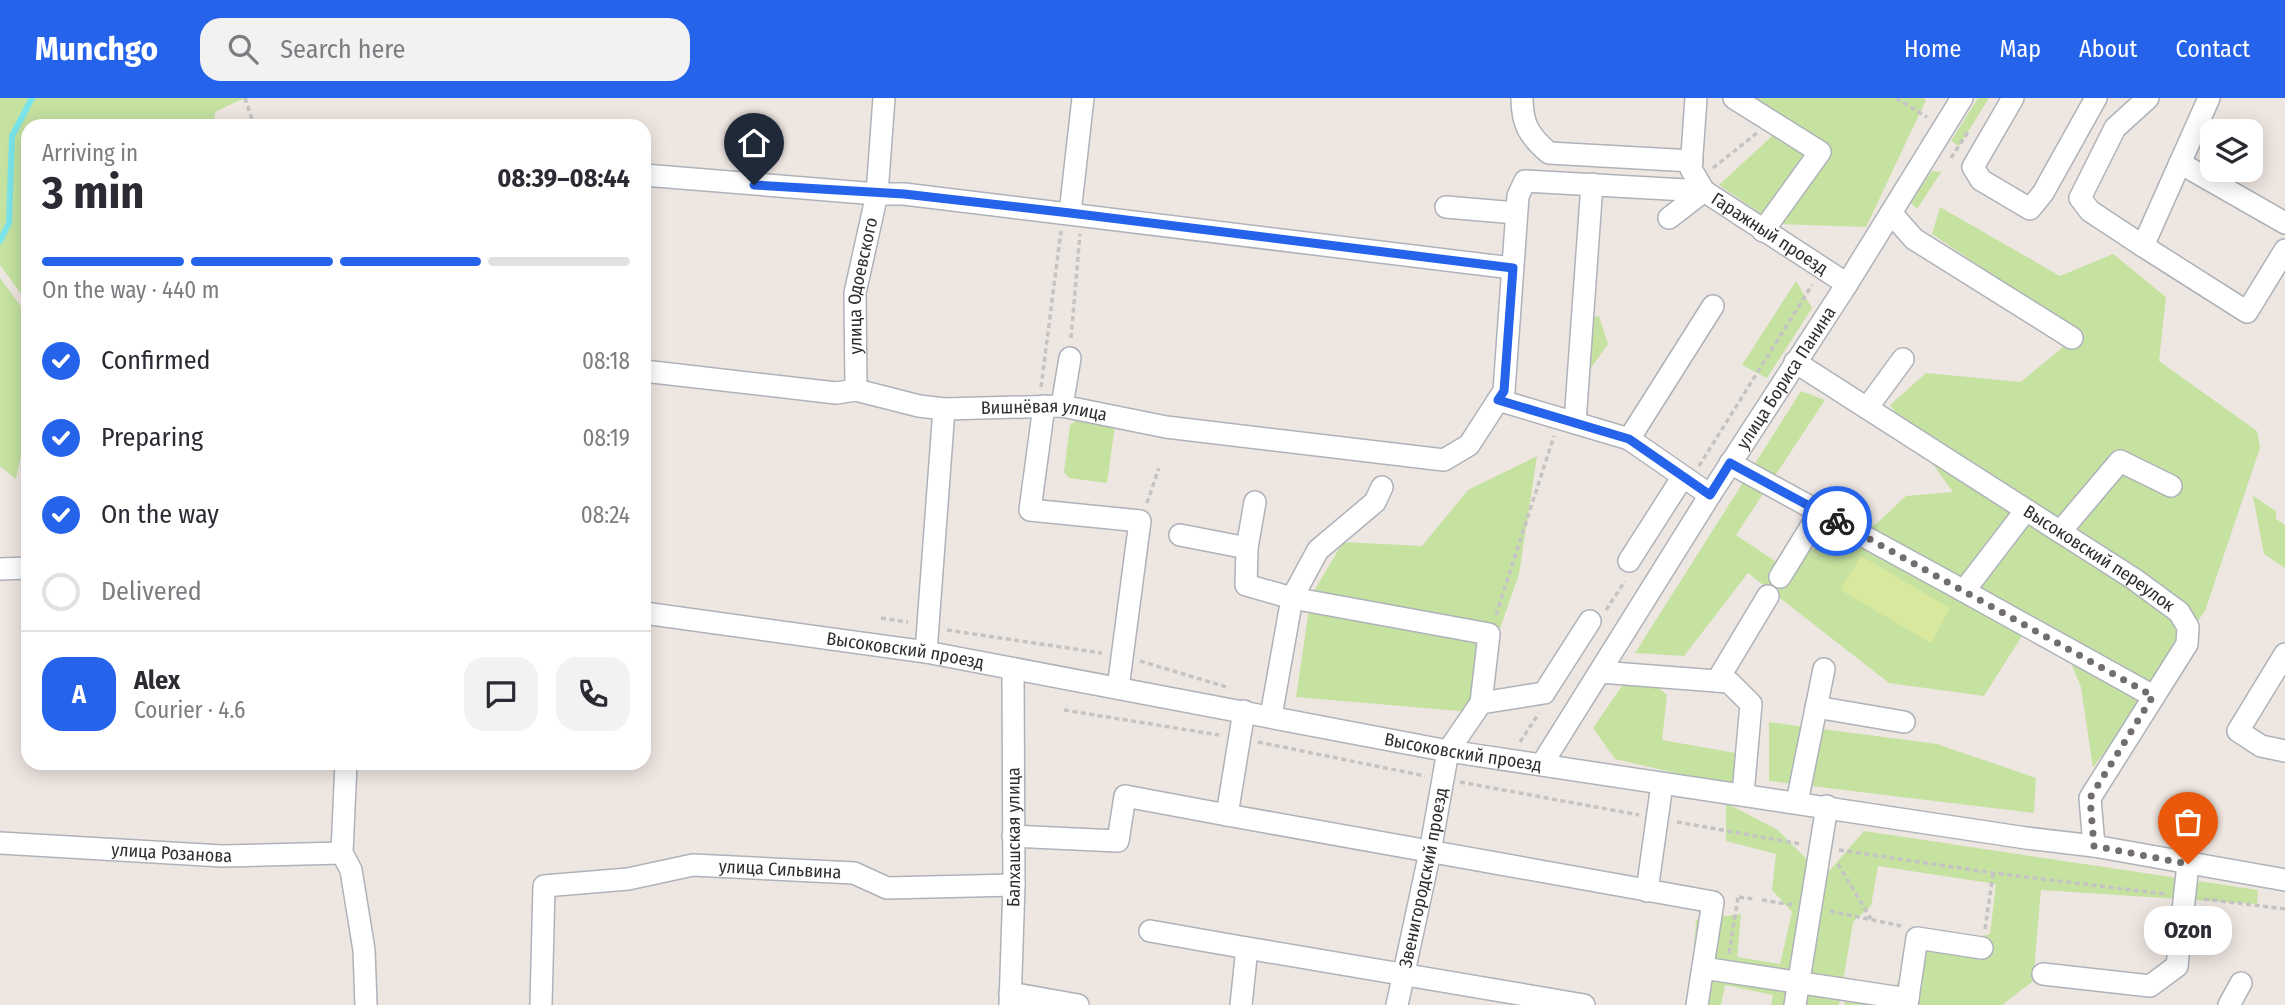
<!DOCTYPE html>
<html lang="en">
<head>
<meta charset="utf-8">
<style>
	:root { --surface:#fff; --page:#f2f2f3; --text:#2b2b33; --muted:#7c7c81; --line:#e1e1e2; --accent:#2563eb }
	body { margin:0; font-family:"Fira Sans Condensed",sans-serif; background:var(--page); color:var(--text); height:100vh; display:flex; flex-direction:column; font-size:26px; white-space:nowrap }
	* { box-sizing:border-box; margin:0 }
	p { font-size:23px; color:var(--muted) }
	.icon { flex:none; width:38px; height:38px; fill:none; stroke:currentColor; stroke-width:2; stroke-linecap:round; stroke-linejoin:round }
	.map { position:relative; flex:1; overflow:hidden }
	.sheet { position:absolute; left:21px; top:21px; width:630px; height:651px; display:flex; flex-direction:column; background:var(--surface); border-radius:21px; box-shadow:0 4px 18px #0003 }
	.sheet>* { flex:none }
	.fabs { position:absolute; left:2200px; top:21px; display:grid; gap:14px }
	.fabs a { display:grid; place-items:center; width:63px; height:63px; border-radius:14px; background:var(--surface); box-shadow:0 4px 18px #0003; font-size:35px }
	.pin { position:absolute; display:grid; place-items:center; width:60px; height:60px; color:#fff; margin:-72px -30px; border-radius:50% 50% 50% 0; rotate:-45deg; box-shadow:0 0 7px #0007 }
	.pin .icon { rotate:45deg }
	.courier { position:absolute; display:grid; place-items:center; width:70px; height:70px; margin:-35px; border:5px solid #2563eb; border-radius:50%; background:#fff; color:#222; box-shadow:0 2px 9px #0007 }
	.bubble { position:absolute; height:49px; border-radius:21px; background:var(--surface); box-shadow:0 4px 18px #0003; font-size:23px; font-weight:700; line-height:49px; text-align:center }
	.head em { font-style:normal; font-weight:700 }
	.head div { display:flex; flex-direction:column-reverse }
	.head { display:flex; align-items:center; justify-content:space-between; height:119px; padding:0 21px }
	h1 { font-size:46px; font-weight:700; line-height:52px }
	.bar { display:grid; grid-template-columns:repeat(4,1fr); gap:10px 7px; align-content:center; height:84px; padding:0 21px }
	.bar i { height:9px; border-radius:5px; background:var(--line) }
	.bar .on { background:var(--accent) }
	.bar p { grid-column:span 4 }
	.line { display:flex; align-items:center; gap:18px; padding:0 21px; border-top:2px solid var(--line) }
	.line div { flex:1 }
	.round { display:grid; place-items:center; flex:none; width:74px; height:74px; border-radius:21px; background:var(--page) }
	ol { padding:0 21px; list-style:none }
	li { display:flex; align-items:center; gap:21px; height:77px }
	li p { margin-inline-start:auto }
	li .icon { padding:7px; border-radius:50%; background:var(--accent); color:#fff; stroke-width:4 }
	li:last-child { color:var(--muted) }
	li i { width:38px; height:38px; border:4px solid var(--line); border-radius:50% }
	header { display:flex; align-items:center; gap:42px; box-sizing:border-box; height:98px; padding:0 35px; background:var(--accent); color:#fff }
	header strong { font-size:33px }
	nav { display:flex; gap:38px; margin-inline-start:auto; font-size:24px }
	.search { width:490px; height:63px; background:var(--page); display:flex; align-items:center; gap:18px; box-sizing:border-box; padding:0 24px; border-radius:21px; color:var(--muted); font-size:26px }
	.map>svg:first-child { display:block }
</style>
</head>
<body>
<header>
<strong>Munchgo</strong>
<div class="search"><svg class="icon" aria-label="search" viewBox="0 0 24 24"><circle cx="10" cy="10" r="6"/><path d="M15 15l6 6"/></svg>Search here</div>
<nav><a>Home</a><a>Map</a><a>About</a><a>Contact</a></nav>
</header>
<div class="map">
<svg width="2285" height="907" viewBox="0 0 2285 907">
	<rect width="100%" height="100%" fill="#eee6e1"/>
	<g fill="#c5e2a1">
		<polygon points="0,0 252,0 240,2 215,14 214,28 28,28 28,205 0,167"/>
		<polygon points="1742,0 1923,0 1926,2 1866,129 1776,126 1719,87 1773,37"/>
		<polygon points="1978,0 1989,0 1959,48 1951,43"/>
		<polygon points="1932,73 1941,74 1917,111 1910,104"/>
		<polygon points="1940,109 2060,178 2113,156 2166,199 2159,263 2257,333 2260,350 2205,513 2093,670 2081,589 2064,548 2027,530 1984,598 1889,585 1748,475 1684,558 1635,555 1801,293 1825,302 1736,437 1778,465 1876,426 1906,398 1953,394 1890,307 1926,275 2021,284 2064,248 2067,227 1932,136"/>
		<polygon points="0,180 28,218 28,324 16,381 0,368"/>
		<polygon points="1796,183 1812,210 1767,280 1742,267"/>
		<polygon points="1599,218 1608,246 1573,295 1578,223"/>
		<polygon points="1077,322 1115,328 1107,385 1069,380 1064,374 1070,327"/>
		<polygon points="1537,358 1519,476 1471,614 1296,599 1311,498 1343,444 1422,448 1468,392"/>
		<polygon points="2253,398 2276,413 2276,421 2285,427 2285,470 2264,456"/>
		<polygon points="1635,569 1667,597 1662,642 1741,656 1736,689 1615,661 1593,630"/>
		<polygon points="1769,624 1937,646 2036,680 2034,715 1769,683"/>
		<polygon points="1726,705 1778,732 1824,779 1864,733 2258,792 2257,806 2041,792 2033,883 2002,907 1844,907 1850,883 1894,889 1926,851 1990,836 1996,786 1878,768 1871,808 1853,824 1839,907 1771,907 1773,897 1725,887 1721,907 1695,907 1691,900 1696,822 1741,816 1737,859 1780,866 1792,814 1772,792 1776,756 1726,743"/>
	</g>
	<polygon fill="#d8e89d" points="1861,458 1950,510 1931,545 1840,492"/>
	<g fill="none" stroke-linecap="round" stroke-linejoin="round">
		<polyline stroke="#7ae5ea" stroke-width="6" points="0,143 9,125 12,38 32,0"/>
		<defs>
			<g id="minor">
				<path d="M1522 0C1522 26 1529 38 1549 55L1692 63"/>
				<path id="s1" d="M1696 0 1691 71 1704 93 1847 186"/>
				<polyline points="1734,0 1820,54 1763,133"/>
				<polyline points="2013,0 1973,69 1981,82 2030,111 2043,95 2096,0"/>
				<polyline points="2209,0 2143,148 2247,214 2285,152"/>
				<polyline points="2180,65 2285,125"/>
				<polyline points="644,77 877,96 904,96 1512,170"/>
				<polyline points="1446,109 1516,115"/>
				<polyline points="1070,115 1083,0"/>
				<polyline points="1891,115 1914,141 2072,240"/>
				<polyline points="1669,120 1704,93"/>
				<polyline points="2143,148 2090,113 2080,100 2115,30 2148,0"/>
				<path id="s2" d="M1795 264 2134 481 2179 514 2188 529 2187 546 2090 700 2094 748"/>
				<path id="s3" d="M644 273 836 295 856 292 919 308 944 311 1062 308 1166 329 1444 362 1469 347 1504 293 1518 98 1525 83 1704 93"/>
				<path id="s4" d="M856 292 855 195 877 96 884 0"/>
				<polyline points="1498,302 1629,341"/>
				<polyline points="1044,308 1030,412 1140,423 1118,590"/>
				<polyline points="1062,308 1070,260"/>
				<polyline points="1867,310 1903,261"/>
				<polyline points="1575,324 1592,86"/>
				<polyline points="1730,365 1964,493 2026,412"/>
				<polyline points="1710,397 1629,341 1713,208"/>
				<polyline points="2060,434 2120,363 2171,388"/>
				<polyline points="1180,437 1247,450 1246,487 1292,500 1489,536 1481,605"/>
				<polyline points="1247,450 1255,404"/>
				<polyline points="1629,463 1682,380"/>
				<polyline points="0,471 28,470"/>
				<polyline points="1780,479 1820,414"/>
				<polyline points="1964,493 2153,598"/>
				<path id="s5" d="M644 515 926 554 1448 653 2026 740 2094 748 2285 782"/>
				<polyline points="926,554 944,311"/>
				<polyline points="2285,556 2238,633 2261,648 2285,653"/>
				<polyline points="1600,574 1729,584 1751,606 1743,696"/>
				<polyline points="1717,583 1768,498"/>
				<polyline points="1816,609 1904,624"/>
				<polyline points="1244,613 1227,717 1713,804 1697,907"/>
				<polyline points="1271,618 1292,500 1318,452 1375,404 1382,389"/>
				<polyline points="346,665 342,755 351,772 364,852 366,907"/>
				<path id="s6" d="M1542 666 1710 397 1847 186 1962 0"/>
				<polyline points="1797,704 1824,571"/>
				<polyline points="1013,738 1118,743 1125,698 1227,717"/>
				<path id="s7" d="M0 745 222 758 342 755"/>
				<polyline points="1647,793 1662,686"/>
				<polyline points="1150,833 1247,850 1241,907"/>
				<polyline points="1247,850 1584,907"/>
				<polyline points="1703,870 1908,901"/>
				<polyline points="2043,876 2150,888 2177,868 2188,766"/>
				<polyline points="1010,895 1078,907"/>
				<path id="s8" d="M541 907 544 788 628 781 693 767 854 775 887 790 1014 787"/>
				<path id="s9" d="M1010 907 1014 787 1013 571"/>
				<path id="s10" d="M1397 907 1430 754 1448 653 1481 605 1544 595 1590 523"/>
				<polyline points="1795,907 1827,708"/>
				<polyline points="1907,907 1917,840 1982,850"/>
				<polyline points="2229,907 2241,885"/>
			</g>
		</defs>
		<use href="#minor" stroke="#aeb2b9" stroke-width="24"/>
		<g stroke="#c4c4c4" stroke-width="3.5" stroke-dasharray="5 3.5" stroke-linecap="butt">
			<polyline points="245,0 254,28"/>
			<polyline points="1896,0 1927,19"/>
			<polyline points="1951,60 1968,34"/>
			<polyline points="1713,70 1757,35"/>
			<polyline points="1071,240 1080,136"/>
			<polyline points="1041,289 1061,133"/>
			<polyline points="1699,368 1812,187"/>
			<polyline points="1147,405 1159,370"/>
			<polyline points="1606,512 1625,483"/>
			<polyline points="1496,517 1554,338"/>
			<polyline points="881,520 908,524"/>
			<polyline points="947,532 1102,555"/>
			<polyline points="1140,563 1230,590"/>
			<polyline points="1064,612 1219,637"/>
			<polyline points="1258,644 1425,678"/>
			<polyline points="1520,644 1539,615"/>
			<polyline points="1460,684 1639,717"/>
			<polyline points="1677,724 1801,746"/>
			<polyline points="1839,752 1993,775 2165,796"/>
			<polyline points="1838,766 1871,821"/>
			<polyline points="1739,799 1754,801"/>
			<polyline points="2204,801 2285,811"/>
			<polyline points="1762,802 1792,807"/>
			<polyline points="1830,813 1901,828"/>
			<polyline points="1985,831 1993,776"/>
			<polyline points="1729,855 1738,799"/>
		</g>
		<use href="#minor" stroke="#fff" stroke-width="21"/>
	</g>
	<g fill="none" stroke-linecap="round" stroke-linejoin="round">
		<polyline stroke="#716e6d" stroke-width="7" stroke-dasharray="0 12.6" points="1837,423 2153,598 2090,700 2094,748 2188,766"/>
		<polyline stroke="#2563eb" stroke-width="9" points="754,87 904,96 1070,115 1513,170 1504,293 1498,302 1629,341 1710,397 1730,365 1837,423"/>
	</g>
	<g text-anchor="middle" stroke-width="5" stroke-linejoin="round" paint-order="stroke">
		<g font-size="18" fill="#2e2e2e" stroke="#fff">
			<text dy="6" stroke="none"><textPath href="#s1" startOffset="175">Гаражный проезд</textPath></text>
			<text dy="6" stroke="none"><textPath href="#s4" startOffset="105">улица Одоевского</textPath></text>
			<text dy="6" stroke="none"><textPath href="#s6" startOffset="457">улица Бориса Панина</textPath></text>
			<text dy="6" stroke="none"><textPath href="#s3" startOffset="404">Вишнёвая улица</textPath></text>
			<text dy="6" stroke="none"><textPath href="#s2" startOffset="362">Высоковский переулок</textPath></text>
			<text dy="6" stroke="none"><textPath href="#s5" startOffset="264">Высоковский проезд</textPath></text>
			<text dy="6" stroke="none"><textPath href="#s5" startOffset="831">Высоковский проезд</textPath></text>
			<text dy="6" stroke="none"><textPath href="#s9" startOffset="168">Балхашская улица</textPath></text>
			<text dy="6" stroke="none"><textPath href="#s7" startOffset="172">улица Розанова</textPath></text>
			<text dy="6" stroke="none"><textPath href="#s8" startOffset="357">улица Сильвина</textPath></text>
			<text dy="6" stroke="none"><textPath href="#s10" startOffset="130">Звенигородский проезд</textPath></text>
		</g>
	</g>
</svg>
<div class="fabs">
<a><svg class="icon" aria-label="layers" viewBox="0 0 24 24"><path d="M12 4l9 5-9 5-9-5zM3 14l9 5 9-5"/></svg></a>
</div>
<div class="pin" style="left:2188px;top:766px;background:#ea580c"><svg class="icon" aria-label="bag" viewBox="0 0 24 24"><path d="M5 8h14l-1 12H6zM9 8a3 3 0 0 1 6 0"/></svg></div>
<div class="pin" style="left:754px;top:87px;background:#1f2937"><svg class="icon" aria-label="home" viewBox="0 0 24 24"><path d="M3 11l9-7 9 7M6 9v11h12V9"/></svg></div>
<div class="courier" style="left:1837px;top:423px"><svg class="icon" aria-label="bike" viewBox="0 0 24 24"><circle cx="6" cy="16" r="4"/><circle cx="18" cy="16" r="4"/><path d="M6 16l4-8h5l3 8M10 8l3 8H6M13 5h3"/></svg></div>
<div class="bubble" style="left:2144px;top:808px;width:88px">Ozon</div>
<section class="sheet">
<div class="head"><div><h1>3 min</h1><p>Arriving in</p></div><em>08:39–08:44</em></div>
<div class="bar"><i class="on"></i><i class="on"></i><i class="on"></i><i></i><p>On the way · 440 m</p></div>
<ol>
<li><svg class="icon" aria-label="check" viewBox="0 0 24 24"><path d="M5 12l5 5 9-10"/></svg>Confirmed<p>08:18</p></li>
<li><svg class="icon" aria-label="check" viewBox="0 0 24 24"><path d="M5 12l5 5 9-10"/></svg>Preparing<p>08:19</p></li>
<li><svg class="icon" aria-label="check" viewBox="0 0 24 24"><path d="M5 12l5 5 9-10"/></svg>On the way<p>08:24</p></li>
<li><i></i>Delivered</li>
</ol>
<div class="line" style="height:126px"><b class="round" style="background:var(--accent);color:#fff">A</b><div><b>Alex</b><p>Courier · 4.6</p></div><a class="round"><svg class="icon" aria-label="chat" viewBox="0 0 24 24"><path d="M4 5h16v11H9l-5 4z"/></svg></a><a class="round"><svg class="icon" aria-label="phone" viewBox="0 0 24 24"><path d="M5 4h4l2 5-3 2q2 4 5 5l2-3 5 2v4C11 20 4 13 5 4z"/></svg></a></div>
</section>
</div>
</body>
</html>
